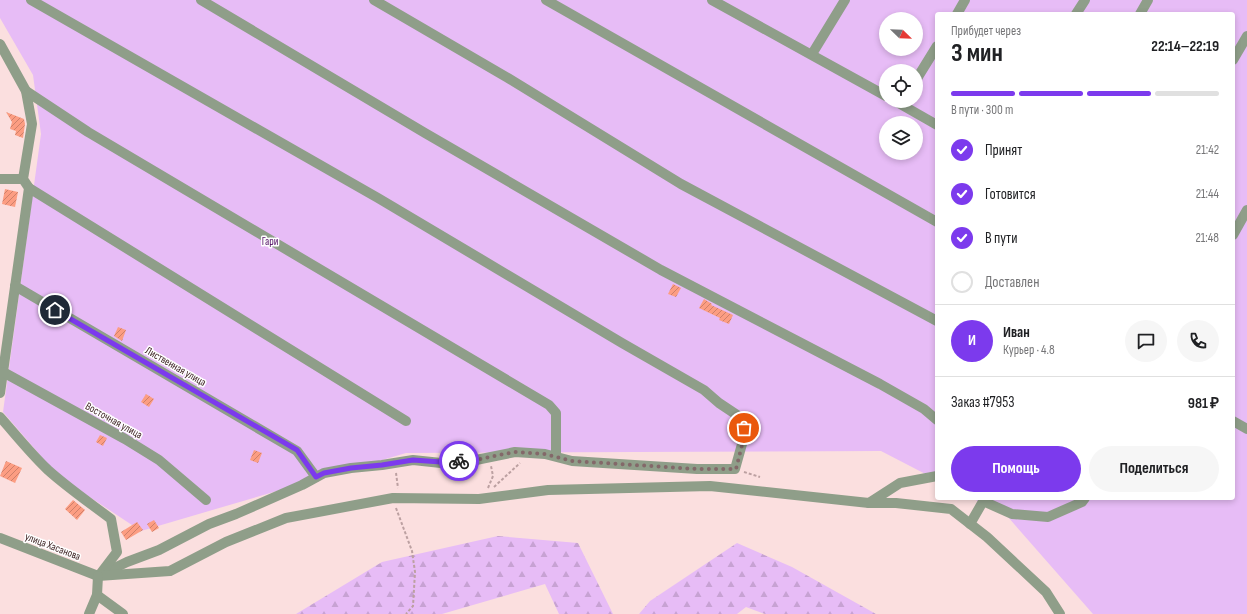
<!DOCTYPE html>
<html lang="ru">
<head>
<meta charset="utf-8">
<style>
	:root { --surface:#fff; --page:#f6f6f6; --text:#202124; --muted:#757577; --line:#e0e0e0; --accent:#7c3aed }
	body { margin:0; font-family:"Sofia Sans Condensed",sans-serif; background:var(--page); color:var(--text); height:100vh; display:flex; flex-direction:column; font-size:15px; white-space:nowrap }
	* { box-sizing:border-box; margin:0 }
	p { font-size:13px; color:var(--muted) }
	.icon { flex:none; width:22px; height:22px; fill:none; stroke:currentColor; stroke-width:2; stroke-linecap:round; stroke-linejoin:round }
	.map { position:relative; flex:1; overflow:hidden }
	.side { position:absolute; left:935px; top:12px; width:300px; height:488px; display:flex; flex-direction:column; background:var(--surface); border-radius:4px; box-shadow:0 2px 6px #0003 }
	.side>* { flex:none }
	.needle { width:26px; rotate:113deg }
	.buttons { position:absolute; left:879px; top:12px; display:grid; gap:8px }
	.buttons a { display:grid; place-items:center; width:44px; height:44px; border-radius:50%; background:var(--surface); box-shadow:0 2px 6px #0003; font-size:20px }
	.pin { position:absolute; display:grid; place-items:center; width:34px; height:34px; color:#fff; margin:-17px; border:2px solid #fff; border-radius:50%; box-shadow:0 1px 4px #0007 }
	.courier { position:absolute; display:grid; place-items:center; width:40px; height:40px; margin:-20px; border:3px solid #7c3aed; border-radius:50%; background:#fff; color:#222; box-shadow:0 1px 5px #0007 }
	.headline em { font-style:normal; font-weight:700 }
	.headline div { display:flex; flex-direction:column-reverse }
	.headline { display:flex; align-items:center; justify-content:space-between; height:68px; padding:0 16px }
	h1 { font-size:26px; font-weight:700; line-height:30px }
	.bar { display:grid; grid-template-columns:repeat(4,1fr); gap:6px 4px; align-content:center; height:48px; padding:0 16px }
	.bar i { height:5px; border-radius:3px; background:var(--line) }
	.bar .on { background:var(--accent) }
	.bar p { grid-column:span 4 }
	.line { display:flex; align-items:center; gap:10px; padding:0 16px; border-top:1px solid var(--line) }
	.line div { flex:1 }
	.round { display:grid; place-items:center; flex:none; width:42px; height:42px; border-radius:21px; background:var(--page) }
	ol { padding:0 16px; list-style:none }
	li { display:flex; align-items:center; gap:12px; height:44px }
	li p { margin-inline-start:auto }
	li .icon { padding:4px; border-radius:50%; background:var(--accent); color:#fff; stroke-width:4 }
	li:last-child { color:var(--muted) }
	li i { width:22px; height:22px; border:2px solid var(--line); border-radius:50% }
	.action { display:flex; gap:8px; margin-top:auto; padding:8px 16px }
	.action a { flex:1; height:46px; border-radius:24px; background:var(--accent); color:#fff; font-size:16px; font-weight:700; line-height:46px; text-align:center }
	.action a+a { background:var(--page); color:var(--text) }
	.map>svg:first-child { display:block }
</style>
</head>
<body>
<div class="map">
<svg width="1247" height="614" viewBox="0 0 1247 614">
	<defs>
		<pattern id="forest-firs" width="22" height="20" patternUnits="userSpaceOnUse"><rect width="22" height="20" fill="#e7bcf6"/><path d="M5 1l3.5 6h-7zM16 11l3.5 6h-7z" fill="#c7a2d3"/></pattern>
		<pattern id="building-hatch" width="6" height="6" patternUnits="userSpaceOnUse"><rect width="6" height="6" fill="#fc9d82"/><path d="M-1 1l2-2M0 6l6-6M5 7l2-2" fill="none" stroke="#ce806a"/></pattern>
	</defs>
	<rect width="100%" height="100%" fill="#fbdfdf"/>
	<g fill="url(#forest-firs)">
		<polygon points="498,536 578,543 613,614 559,614 545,584 442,614 296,614 382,562"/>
		<polygon points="737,543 792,567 876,614 765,614 746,607 737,614 639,614 650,601"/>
	</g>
	<path fill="#e7bcf6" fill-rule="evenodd" d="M0 0H1247V614H1093L1008 517 972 498H1233V14H937V480L881 451 406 453 141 531 58 476 3 412 41 134 33 75 0 18ZM886 19H916V49H886ZM886 71H916V101H886ZM886 123H916V153H886Z"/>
	<g fill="url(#building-hatch)">
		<polygon points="6,112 24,119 25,124 23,138 15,135 16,131 10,129 12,122"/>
		<polygon points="5,189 18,192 15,207 2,204"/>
		<polygon points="673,284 681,288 676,297 668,294"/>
		<polygon points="704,299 712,304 711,305 733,315 729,324 719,320 720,318 699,308"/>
		<polygon points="118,327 126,330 122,341 114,336"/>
		<polygon points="146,394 154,399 149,407 141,402"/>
		<polygon points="100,435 107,438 103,446 96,442"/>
		<polygon points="254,450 262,453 258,463 250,460"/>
		<polygon points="6,461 22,468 15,483 0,476"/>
		<polygon points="73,500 85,510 77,520 65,509"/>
		<polygon points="154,520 159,528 152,532 147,524"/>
		<polygon points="137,522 143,530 126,540 121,532"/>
	</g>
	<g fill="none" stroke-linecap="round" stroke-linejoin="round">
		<g stroke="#bca0a1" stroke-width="2" stroke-dasharray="3 2" stroke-linecap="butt">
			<polyline points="744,472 760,477"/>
			<polyline points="396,473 398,488"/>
			<polyline points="494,487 520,463"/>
			<polyline points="488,488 493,476 491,466"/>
			<polyline points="396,508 412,551 415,572 413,606 406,614"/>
		</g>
		<g stroke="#8f9e89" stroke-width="10">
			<polyline points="31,0 378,198 622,343 704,390 719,403 743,419 744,437 735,469 697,469 572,461 545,454 515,452 471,461 441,463 413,460 382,465 351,468 324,473 302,485 236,514 209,524 159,550 127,562 98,576"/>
			<polyline points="201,0 425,133 661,270 880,384 924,409 937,420"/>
			<polyline points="374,0 508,78 681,184 937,321"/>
			<polyline points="546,0 937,222"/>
			<polyline points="712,0 886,96"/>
			<polyline points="957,14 965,0"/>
			<polyline points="1076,14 1085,0"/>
			<polyline points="1140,14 1148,0"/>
			<polyline points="0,44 26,91 32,124 23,179 29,188 0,393"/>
			<polyline points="812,54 845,0"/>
			<polyline points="1233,60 1247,36"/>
			<polyline points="916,80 937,46"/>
			<polyline points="26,91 88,132 549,405 556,413 556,454"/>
			<polyline points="895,101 937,125"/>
			<polyline points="0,179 23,179"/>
			<polyline points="29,188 406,421"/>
			<polyline points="1233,235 1247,210"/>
			<polyline points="15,286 297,451 316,477"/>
			<polyline points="3,372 125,439 159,460 206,500"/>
			<path d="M0 417C16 435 31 454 48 470 68 488 90 503 111 519L117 552 101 573"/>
			<polyline points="1233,421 1247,429"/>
			<polyline points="983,501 1012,514 1048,517 1082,502 1085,498"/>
			<polyline points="869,503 900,483 937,476"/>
			<polyline points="970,524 985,498"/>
			<polyline points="0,538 98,576 170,571 226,542 286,518 393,498 479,499 548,490 710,486 869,503 896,503 951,509 987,537 1046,592 1060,614"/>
			<polyline points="97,595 123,614"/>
			<polyline points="89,614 97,595 98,576"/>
		</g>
	</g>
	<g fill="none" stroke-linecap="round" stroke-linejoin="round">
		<polyline stroke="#836869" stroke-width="4" stroke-dasharray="0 7.2" points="459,461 471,461 514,452 545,454 572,461 697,469 736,469 744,437 744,428"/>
		<polyline stroke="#7c3aed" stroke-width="5" points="55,310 297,450 316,477 324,473 351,468 382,465 413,460 441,462 459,461"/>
	</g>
	<g text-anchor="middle" stroke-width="3" stroke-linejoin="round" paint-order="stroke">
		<g font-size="11" fill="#520f65" stroke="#fff">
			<text x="270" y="245">Гари</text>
		</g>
		<g font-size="11" fill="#422829" stroke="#fff">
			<text transform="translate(176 366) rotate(30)" y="4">Лиственная улица</text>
			<text transform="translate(114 420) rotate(29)" y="4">Восточная улица</text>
			<text transform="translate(53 546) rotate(21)" y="4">улица Хасанова</text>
		</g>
	</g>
</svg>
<div class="buttons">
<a><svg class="needle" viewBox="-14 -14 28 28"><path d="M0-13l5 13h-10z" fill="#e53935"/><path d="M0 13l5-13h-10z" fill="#757577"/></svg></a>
<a><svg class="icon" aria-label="locate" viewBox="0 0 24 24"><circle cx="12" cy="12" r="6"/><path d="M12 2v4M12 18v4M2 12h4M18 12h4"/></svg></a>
<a><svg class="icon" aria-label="layers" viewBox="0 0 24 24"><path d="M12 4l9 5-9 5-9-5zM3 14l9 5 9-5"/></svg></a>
</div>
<div class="pin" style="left:744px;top:428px;background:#ea580c"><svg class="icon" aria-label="bag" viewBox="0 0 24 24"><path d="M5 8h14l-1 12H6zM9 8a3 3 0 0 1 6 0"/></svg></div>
<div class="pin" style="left:55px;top:310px;background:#1f2937"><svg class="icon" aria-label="home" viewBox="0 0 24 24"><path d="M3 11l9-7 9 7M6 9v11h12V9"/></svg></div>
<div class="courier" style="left:459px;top:461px"><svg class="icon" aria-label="bike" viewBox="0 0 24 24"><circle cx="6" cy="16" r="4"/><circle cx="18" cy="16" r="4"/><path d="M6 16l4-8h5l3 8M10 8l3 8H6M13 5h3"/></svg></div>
<section class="side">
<div class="headline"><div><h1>3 мин</h1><p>Прибудет через</p></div><em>22:14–22:19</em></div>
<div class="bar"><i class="on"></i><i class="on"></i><i class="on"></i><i></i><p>В пути · 300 m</p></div>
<ol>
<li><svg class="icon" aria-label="check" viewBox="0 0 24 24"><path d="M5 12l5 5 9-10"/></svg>Принят<p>21:42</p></li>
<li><svg class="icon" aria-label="check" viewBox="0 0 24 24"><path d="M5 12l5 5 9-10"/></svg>Готовится<p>21:44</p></li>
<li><svg class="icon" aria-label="check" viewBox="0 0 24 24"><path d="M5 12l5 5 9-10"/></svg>В пути<p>21:48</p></li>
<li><i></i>Доставлен</li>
</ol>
<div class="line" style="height:72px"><b class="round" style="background:var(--accent);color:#fff">И</b><div><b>Иван</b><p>Курьер · 4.8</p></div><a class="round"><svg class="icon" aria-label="chat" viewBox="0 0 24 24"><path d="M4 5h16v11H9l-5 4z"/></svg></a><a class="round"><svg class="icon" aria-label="phone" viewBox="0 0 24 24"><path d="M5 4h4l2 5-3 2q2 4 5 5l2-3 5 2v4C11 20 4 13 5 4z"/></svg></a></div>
<div class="line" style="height:52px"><div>Заказ #7953</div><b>981 ₽</b></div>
<div class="action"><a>Помощь</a><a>Поделиться</a></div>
</section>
</div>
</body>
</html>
